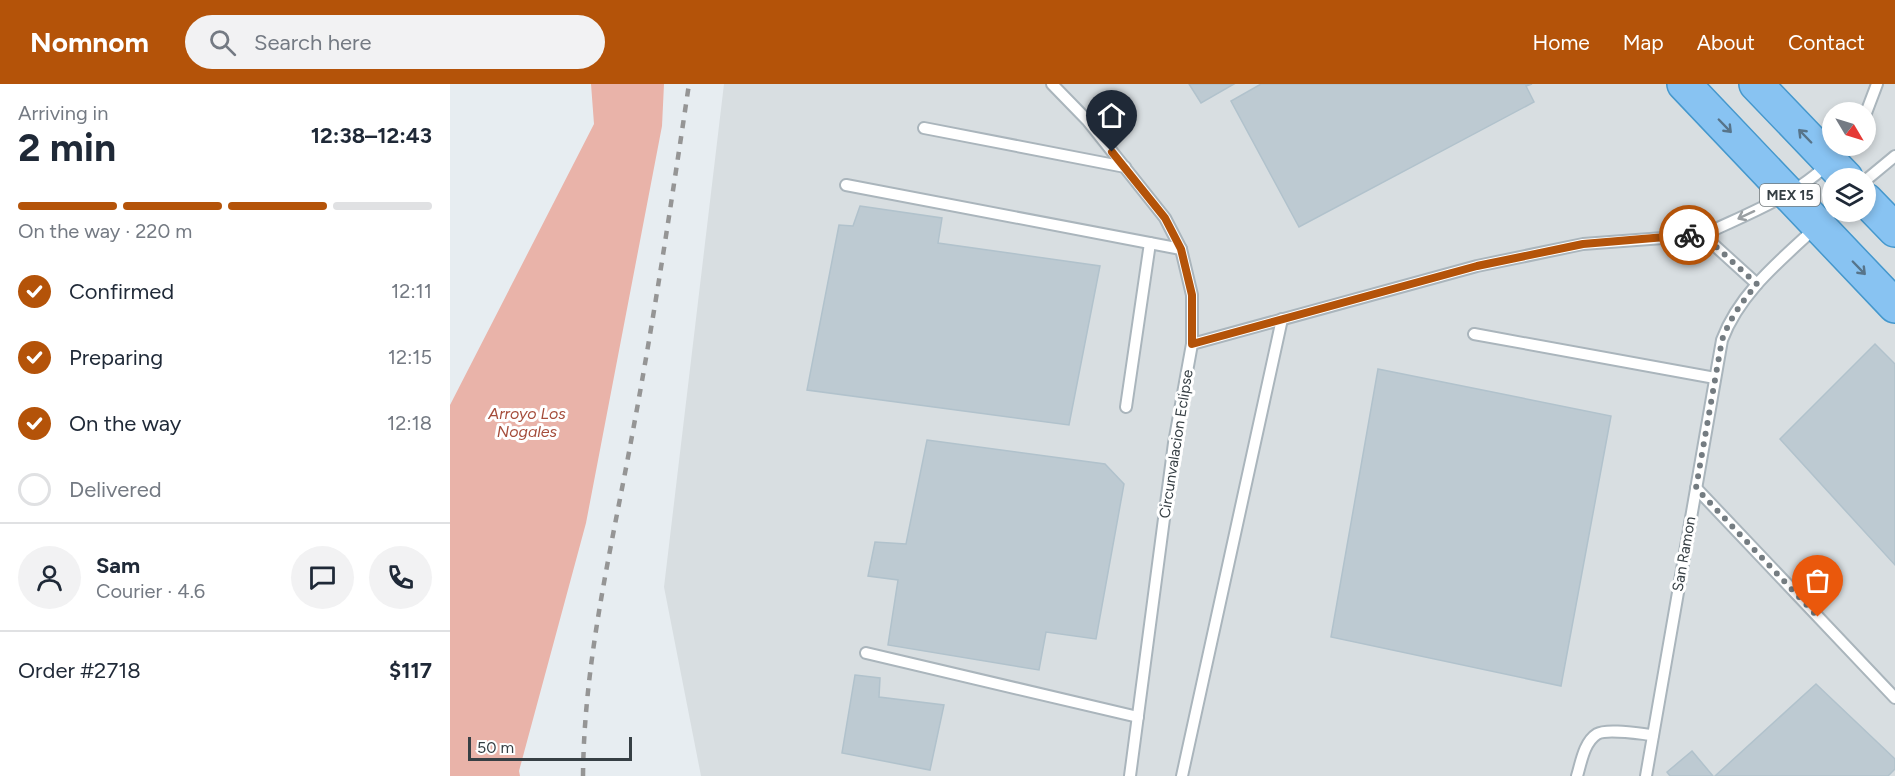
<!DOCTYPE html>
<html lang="en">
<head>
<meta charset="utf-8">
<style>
	:root { --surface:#fff; --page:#f2f2f3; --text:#1f2937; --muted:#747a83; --line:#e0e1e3; --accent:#b45309 }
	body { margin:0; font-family:Figtree,sans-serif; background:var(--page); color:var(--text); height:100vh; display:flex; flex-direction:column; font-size:22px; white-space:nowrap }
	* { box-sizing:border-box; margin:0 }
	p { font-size:20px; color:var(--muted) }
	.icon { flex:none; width:33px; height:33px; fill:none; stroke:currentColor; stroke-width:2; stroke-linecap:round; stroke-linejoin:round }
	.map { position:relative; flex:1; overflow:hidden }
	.panel { display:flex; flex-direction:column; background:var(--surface); width:450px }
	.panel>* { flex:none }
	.needle { width:39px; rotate:128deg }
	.controls { position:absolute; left:1372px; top:18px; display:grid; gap:12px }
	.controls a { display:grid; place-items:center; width:54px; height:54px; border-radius:50%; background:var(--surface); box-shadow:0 3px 9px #0003; font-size:30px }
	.scale { position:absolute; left:18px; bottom:15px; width:164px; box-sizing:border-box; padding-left:6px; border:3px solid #363f44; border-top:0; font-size:16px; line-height:21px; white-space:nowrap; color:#363f44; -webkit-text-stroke:4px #fff; paint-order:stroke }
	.pin { position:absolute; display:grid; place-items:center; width:51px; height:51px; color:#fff; margin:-62px -26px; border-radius:50% 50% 50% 0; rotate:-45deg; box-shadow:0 0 6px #0007 }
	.pin .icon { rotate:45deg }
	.courier { position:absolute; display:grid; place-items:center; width:60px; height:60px; margin:-30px; border:4px solid #b45309; border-radius:50%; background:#fff; color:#222; box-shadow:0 2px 8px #0007 }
	.overview em { font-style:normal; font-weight:700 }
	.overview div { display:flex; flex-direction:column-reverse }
	.overview { display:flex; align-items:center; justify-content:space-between; height:102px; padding:0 18px }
	h1 { font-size:39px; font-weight:700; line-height:45px }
	.bar { display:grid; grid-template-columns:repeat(4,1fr); gap:9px 6px; align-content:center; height:72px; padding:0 18px }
	.bar i { height:8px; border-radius:4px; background:var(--line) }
	.bar .current { background:var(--accent) }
	.bar p { grid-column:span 4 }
	.line { display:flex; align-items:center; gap:15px; padding:0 18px; border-top:2px solid var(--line) }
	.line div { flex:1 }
	.round { display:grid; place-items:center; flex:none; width:63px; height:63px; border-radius:32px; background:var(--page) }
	ol { padding:0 18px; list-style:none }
	li { display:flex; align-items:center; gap:18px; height:66px }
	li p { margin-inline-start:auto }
	li .icon { padding:6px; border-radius:50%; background:var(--accent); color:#fff; stroke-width:4 }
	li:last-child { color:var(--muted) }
	li i { width:33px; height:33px; border:3px solid var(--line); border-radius:50% }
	header { display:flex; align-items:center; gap:36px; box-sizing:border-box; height:84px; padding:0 30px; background:var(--accent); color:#fff }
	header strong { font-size:28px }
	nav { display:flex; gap:33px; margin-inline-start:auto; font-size:21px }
	.search { width:420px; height:54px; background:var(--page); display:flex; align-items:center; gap:15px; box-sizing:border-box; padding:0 21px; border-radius:33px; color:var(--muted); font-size:22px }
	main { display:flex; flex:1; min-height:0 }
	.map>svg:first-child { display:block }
</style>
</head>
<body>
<header>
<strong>Nomnom</strong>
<div class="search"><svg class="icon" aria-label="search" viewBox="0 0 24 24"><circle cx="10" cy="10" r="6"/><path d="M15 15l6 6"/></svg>Search here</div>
<nav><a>Home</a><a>Map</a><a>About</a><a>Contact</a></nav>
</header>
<main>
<section class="panel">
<div class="overview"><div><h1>2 min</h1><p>Arriving in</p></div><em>12:38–12:43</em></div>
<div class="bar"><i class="current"></i><i class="current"></i><i class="current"></i><i></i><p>On the way · 220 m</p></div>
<ol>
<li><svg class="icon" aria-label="check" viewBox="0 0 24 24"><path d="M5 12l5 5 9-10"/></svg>Confirmed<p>12:11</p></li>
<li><svg class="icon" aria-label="check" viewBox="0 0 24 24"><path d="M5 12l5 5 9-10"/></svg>Preparing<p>12:15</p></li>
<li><svg class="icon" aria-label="check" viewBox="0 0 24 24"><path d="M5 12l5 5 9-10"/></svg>On the way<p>12:18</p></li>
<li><i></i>Delivered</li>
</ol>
<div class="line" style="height:108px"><a class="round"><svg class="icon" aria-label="person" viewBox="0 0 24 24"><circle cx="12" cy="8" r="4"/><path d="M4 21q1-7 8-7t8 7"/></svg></a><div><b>Sam</b><p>Courier · 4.6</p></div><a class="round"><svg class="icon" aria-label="chat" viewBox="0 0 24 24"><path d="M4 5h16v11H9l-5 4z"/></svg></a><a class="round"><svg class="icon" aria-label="phone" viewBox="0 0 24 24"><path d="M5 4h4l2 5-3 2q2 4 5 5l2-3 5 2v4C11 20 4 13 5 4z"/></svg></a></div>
<div class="line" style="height:78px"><div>Order #2718</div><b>$117</b></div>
</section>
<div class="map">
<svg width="1445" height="692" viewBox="0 0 1445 692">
	<rect width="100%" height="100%" fill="#e7edf1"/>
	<path fill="#d8dee1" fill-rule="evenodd" d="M274 0H1445V692H251L214 503ZM1383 28H1416V62H1383ZM1383 94H1416V128H1383Z"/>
	<polygon fill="#e9b3a9" points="141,0 214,0 212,42 136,439 69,687 70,692 0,692 0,321 144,40"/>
	<g fill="#bdcad2" stroke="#b1c2cc" stroke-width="1.5">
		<polygon points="739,0 784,0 751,19"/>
		<polygon points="811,0 1082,0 1076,2 1084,18 849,143 781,17"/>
		<polygon points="410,122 492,134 488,159 650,182 619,341 357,306 389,141 403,142"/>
		<polygon points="1425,260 1445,280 1445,481 1330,355"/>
		<polygon points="928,285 1161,332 1111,602 881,553"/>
		<polygon points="477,356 655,380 674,400 646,555 596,548 589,586 438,561 448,496 418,492 425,458 456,460"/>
		<polygon points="405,591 430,594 429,613 494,621 480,686 392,669"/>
		<polygon points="1366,600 1445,675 1445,685 1438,692 1265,692"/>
		<polygon points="1242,667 1263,692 1220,692 1217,688"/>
	</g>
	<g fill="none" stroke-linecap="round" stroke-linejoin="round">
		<defs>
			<g id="service">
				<polyline points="602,0 637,36 715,134 731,165 742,211 742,260 724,359 680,692"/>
				<polyline points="1416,29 1427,0"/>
				<polyline points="474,44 675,83"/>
				<polyline points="1416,96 1445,72"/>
				<polyline points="396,101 731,165"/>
				<path d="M1253 151C1303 127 1359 108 1394 62"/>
				<polyline points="1024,250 1265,294"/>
				<polyline points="742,260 1027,182 1133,160 1253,151 1307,200"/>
				<polyline points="676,323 700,159"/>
				<polyline points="1246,404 1445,614"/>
				<polyline points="416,569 688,633"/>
				<polyline points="732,692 832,235"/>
				<path d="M1127 692C1131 679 1134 658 1147 650 1157 644 1191 650 1203 651"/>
				<path d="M1196 692 1272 256C1292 202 1343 167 1383 127"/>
			</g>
			<g id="trunk">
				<polyline points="1234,0 1445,222"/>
				<polyline points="1306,0 1396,94"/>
				<polyline points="1416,116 1445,146"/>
			</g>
		</defs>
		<use href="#service" stroke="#aab5bc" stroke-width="14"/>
		<use href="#trunk" stroke="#4598cd" stroke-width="36"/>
		<use href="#service" stroke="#fff" stroke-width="10"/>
		<use href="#trunk" stroke="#88c3f2" stroke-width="33"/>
		<path stroke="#959595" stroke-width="4.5" stroke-dasharray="8 8" stroke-linecap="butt" d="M133 692C134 573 163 458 184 341 205 228 222 114 239 0"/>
	</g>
	<defs><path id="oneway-shaft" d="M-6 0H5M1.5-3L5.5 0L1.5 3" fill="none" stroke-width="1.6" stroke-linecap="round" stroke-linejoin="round" transform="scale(1.5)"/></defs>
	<g stroke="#57748a">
		<use href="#oneway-shaft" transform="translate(1275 42) rotate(46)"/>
		<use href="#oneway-shaft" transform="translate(1355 52) rotate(-134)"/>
		<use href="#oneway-shaft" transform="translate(1409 184) rotate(46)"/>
	</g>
	<use stroke="#9a9fa2" href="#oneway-shaft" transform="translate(1296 131) rotate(155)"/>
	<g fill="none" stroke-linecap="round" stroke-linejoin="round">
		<path stroke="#747c81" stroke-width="6" stroke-dasharray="0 10.8" d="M1239 151H1253L1307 200C1292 218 1280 234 1272 256L1246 404 1368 533"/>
		<polyline stroke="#b45309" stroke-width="8" points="662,68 715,134 731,165 742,211 742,260 1027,182 1133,160 1239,151"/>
	</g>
	<g text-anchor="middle" stroke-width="6" stroke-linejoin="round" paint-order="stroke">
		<rect fill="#fff" stroke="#72797c" stroke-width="1.5" x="1310" y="100" width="60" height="22" rx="4.5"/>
		<g font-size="14" font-weight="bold" fill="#363f44">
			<text x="1340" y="116">MEX 15</text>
		</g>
		<g font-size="15" fill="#363f44" stroke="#fff">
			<text transform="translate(726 360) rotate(-81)" y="5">Circunvalacion Eclipse</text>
			<text transform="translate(1234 470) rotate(-80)" y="5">San Ramon</text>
		</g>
		<g font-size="16" font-style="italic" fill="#a54d3b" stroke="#fff">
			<text x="77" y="335">Arroyo Los<tspan x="77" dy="18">Nogales</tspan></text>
		</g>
	</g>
</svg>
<div class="controls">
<a><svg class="needle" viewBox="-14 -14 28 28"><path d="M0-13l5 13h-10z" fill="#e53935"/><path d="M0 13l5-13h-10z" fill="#747a83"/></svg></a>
<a><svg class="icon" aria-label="layers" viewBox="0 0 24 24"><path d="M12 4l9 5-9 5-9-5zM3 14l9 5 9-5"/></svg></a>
</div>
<div class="scale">50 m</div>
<div class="pin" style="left:1368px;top:533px;background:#ea580c"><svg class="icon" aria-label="bag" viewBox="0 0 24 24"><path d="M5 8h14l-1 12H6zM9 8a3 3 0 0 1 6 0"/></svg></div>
<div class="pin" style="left:662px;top:68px;background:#1f2937"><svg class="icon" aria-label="home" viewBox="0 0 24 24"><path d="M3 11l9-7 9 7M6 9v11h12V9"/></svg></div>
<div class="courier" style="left:1239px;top:151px"><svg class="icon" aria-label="bike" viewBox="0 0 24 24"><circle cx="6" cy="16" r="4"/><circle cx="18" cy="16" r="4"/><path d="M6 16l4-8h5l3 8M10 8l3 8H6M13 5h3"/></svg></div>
</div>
</main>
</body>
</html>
